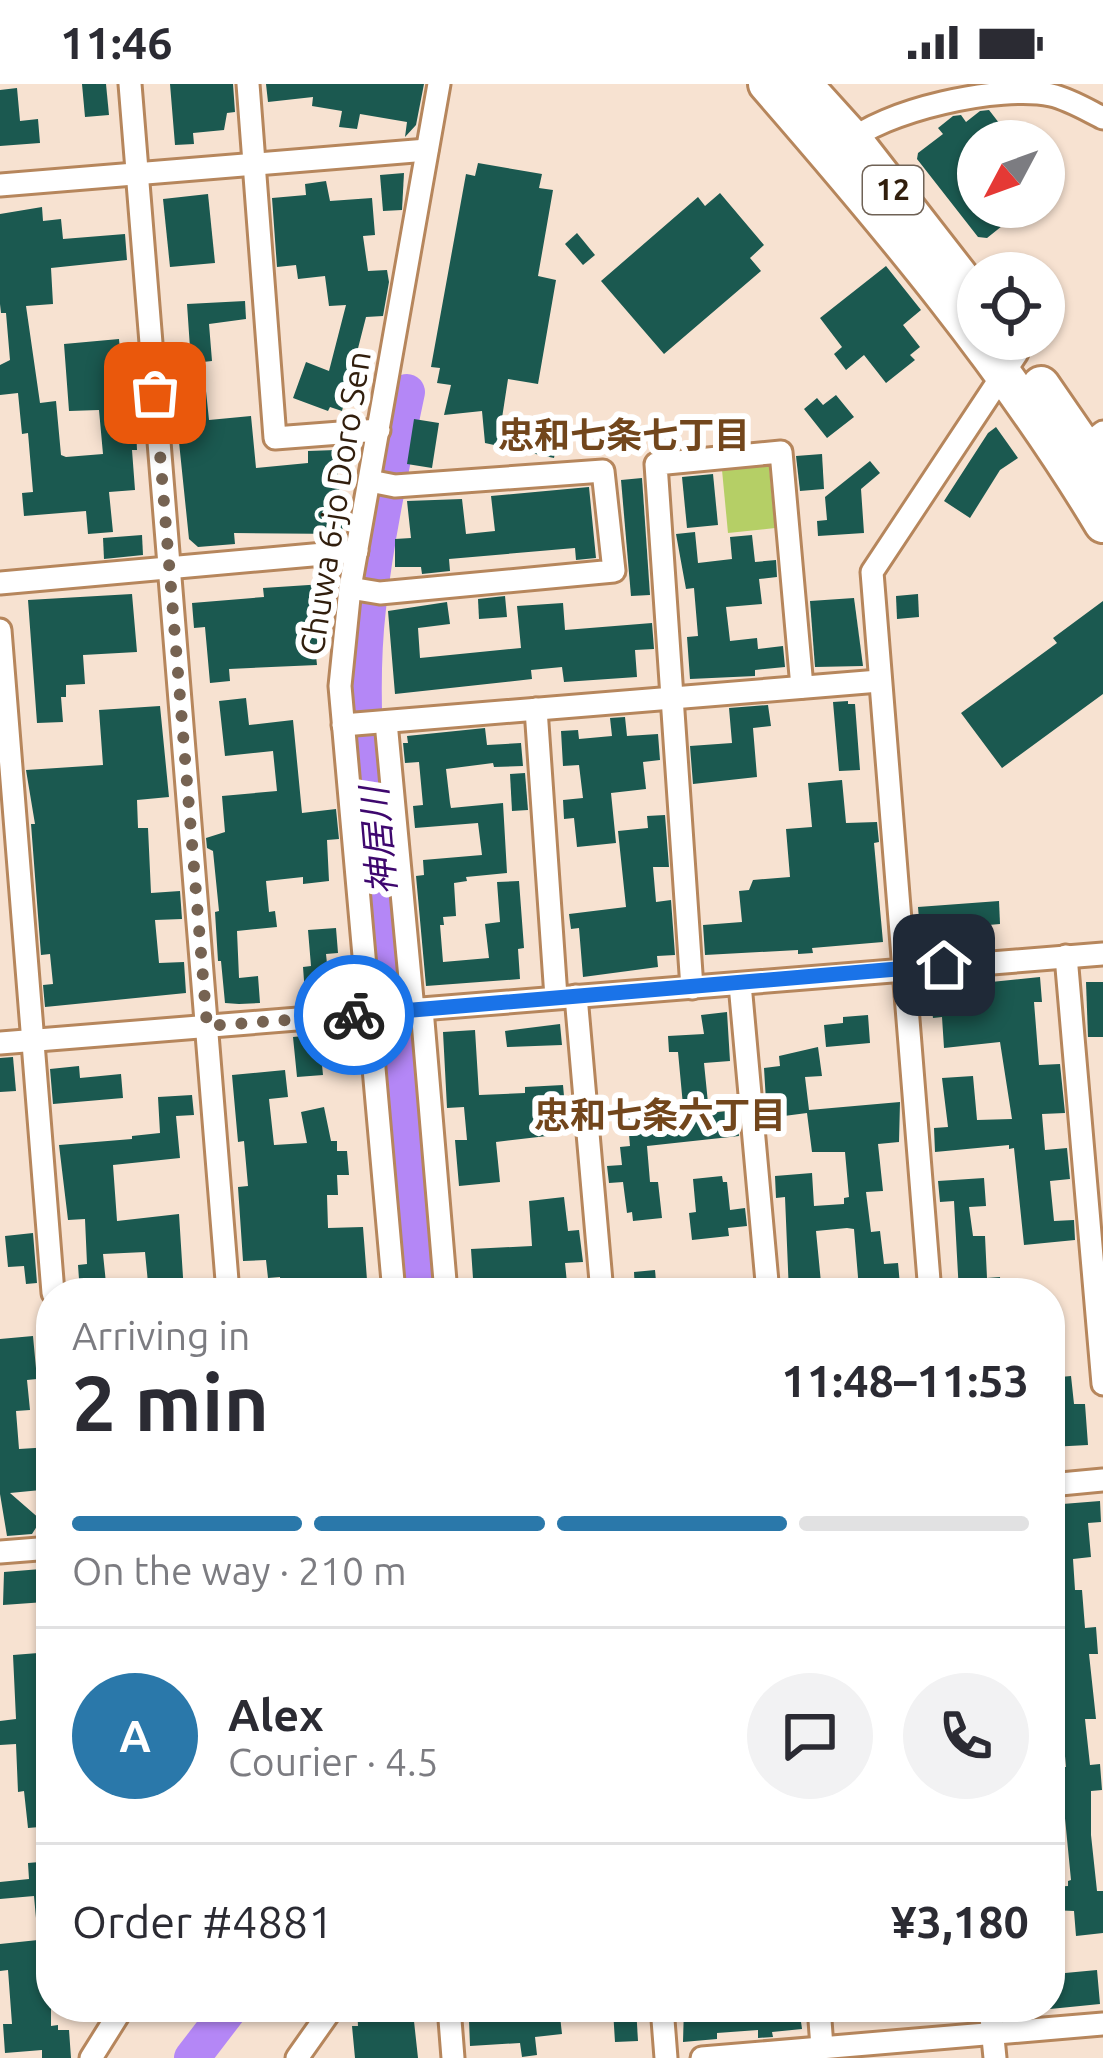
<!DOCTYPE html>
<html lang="en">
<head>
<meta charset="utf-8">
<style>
	:root { --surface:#fff; --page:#f2f2f3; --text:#2b2b33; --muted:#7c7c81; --line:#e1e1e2; --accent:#2a78aa }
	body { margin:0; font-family:Ubuntu,"Noto Sans JP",sans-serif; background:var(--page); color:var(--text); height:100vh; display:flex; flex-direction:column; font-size:45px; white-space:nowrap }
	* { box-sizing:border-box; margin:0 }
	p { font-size:39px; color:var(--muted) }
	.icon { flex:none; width:66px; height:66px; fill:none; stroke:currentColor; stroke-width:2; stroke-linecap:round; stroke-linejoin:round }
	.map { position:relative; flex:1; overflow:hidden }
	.panel { position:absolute; left:36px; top:1194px; width:1029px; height:744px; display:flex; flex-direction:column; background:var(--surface); border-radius:48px; box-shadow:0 3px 9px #0004 }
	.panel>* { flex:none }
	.needle { width:78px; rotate:229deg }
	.controls { position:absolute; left:957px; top:36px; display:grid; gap:24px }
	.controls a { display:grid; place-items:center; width:108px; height:108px; border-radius:50%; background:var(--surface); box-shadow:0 3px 9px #0004; font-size:60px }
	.pin { position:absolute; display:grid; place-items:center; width:102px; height:102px; color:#fff; margin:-51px; border-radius:24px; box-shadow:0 6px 18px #0006 }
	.courier { position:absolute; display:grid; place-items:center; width:120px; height:120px; margin:-60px; border:9px solid #1a73e8; border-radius:50%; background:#fff; color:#222; box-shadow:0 3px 15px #0007 }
	.headline em { font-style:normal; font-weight:700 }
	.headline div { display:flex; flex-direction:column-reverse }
	.headline { display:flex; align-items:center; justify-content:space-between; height:204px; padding:0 36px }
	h1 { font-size:78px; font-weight:700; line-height:90px }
	.bar { display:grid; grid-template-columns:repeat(4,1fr); gap:18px 12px; align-content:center; height:144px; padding:0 36px }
	.bar i { height:15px; border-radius:9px; background:var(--line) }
	.bar .on { background:var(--accent) }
	.bar p { grid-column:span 4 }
	.line { display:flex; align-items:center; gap:30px; padding:0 36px; border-top:3px solid var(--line) }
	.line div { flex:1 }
	.round { display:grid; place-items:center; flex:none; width:126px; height:126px; border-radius:63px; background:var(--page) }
	.status { display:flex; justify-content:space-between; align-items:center; height:84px; padding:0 60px; background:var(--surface); direction:ltr }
	.status svg { height:33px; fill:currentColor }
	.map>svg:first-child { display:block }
</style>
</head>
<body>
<div class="status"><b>11:46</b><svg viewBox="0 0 49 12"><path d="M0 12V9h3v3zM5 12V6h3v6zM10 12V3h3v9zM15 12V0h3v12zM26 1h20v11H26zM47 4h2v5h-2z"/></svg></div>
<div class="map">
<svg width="1103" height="1974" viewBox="0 0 1103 1974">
	<rect width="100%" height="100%" fill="#f7e2d1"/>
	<polygon fill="#b5cf66" points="769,382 775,444 728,449 722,386"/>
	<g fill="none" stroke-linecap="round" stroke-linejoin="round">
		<g stroke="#b487f6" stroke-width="36">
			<path d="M407 308C392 379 376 452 368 524 352 665 385 814 398 953 406 1039 410 1124 421 1209"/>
			<polyline points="192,1974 231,1923"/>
		</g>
	</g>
	<g fill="#1b5950">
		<polygon points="82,0 106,0 109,31 85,33"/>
		<polygon points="170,0 233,0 235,28 227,29 224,46 193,49 194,60 175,61"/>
		<polygon points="266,0 424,0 416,41 405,53 407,38 360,30 357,45 339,43 342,27 312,22 313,13 268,18"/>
		<polygon points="17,4 20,37 38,35 40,59 0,62 0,6"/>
		<polygon points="989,26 1013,57 978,57 978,123 1026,123 987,154 978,153 917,75 918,69 943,50 938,44 953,32 961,31 966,38 980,27"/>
		<polygon points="478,79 542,90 539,104 553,106 538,192 556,196 538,300 508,295 502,334 559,347 554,374 485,359 482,327 444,331 451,301 437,299 440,284 431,283 466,90 475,92"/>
		<polygon points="404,89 402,126 383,127 380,91"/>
		<polygon points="326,97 330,117 372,114 375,151 363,152 368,187 387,186 389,198 383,232 366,233 342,327 330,323 328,327 293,314 306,278 329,287 346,221 329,222 325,192 298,195 296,181 277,183 272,114 306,111 305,100"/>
		<polygon points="720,109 764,161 750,174 761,187 664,270 601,197 698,113 705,122"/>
		<polygon points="208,110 215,179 170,183 163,115"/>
		<polygon points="42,123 43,137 61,135 63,155 125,150 127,176 51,184 53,220 26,222 40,319 56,317 61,371 66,373 103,370 99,326 69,327 64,260 119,255 123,298 134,297 137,366 132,366 135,406 109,408 113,448 88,450 86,427 24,432 22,409 33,408 28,349 22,350 18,309 0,311 0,281 10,276 6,229 1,229 0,220 0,130"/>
		<polygon points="577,149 595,171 583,181 565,160"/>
		<polygon points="886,182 921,226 903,241 920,263 910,271 915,276 886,299 864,271 846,286 834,270 842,263 820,234"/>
		<polygon points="245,217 246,235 209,240 212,277 203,278 209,336 251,332 256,384 308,379 308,367 336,366 343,450 234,449 235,460 198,463 189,455 172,290 180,289 178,265 190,264 187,220"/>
		<polygon points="836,311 854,333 827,354 804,325 817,314 823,321"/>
		<polygon points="414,335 439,339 432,384 407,380"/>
		<polygon points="996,343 1018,374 1000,386 970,434 944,417 988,349"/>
		<polygon points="822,370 824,405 800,407 796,372"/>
		<polygon points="870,377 880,389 861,405 864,449 818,452 817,437 827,436 825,413"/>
		<polygon points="713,390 718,441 687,444 682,393"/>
		<polygon points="642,394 650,511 631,512 621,396"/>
		<polygon points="589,403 596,474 576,476 575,464 449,475 450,487 422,490 421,483 395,483 395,455 411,454 407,417 462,415 466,450 495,447 491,412"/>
		<polygon points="695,448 698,479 732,475 730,453 752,451 755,478 776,476 777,493 759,495 762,520 726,523 730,557 757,554 758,565 783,562 785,583 755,586 755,592 690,595 687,553 698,552 694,504 686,505 676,450"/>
		<polygon points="142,451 143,471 104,475 103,454"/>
		<polygon points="324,500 326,557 315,562 317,581 229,585 230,597 210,599 205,543 194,544 192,519 264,513 263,504"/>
		<polygon points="132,510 137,568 83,571 85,600 66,601 66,613 61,613 63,638 37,639 28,516"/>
		<polygon points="918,510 919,533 897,535 896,512"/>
		<polygon points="505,512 507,533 479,535 478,515"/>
		<polygon points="854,514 863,582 815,583 810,517"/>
		<polygon points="1103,517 1103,610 1002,684 961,629 1057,559 1053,554"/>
		<polygon points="447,518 450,540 418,544 420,574 521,564 517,522 563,519 565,546 652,539 654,565 635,566 637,593 564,598 562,583 531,586 532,595 395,610 388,527"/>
		<polygon points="246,614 249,641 293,636 302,729 336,725 339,755 327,756 329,797 303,800 303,793 266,797 269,828 275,827 277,843 237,847 239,894 258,892 260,919 239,920 225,919 221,877 218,877 215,828 219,827 213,767 207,764 206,754 225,748 222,712 277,707 273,667 225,672 219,617"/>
		<polygon points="848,617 848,620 855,620 860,686 839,687 833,618"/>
		<polygon points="768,621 771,642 753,644 757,693 693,700 690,662 732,659 729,624"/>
		<polygon points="160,622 169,713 137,716 138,744 148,744 151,809 180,807 182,835 155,836 159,879 184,878 186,909 45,923 43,901 53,900 50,870 41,871 31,740 35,740 26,686 103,681 99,626"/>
		<polygon points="625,633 627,652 658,650 660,676 643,678 646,705 611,709 616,759 577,763 574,734 564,735 563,716 583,714 579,681 563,682 561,647 578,646 579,655 612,652 610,634"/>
		<polygon points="485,644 487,661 521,659 523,682 494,683 493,679 446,685 450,719 451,724 503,719 507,789 466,793 467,797 454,799 456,832 443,833 444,841 440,841 443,878 489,874 485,840 500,838 497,798 519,797 524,864 518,865 520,895 426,902 416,792 424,791 423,776 482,771 478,739 415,744 413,722 423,721 419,678 405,679 403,659 408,659 407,652"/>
		<polygon points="525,689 528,726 512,727 510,690"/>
		<polygon points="842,696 846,739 877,738 879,758 874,759 883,858 812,864 813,869 798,870 798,866 705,871 703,841 742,838 739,807 749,806 753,796 790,793 786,745 812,743 808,699"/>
		<polygon points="665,731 669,783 653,783 656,818 671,816 675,871 657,872 658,883 583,893 579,844 571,845 569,830 626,823 618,747 648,744 647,732"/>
		<polygon points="999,817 1000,840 920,847 918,823"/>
		<polygon points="336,844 338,869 326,870 330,908 305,910 303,883 311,882 308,846"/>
		<polygon points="1040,893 1042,918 1034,918 1039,981 1060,980 1065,1029 1042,1030 1045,1066 1067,1064 1070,1095 1050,1097 1054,1137 1074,1136 1075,1156 1024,1161 1014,1064 1009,1065 1009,1061 935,1068 934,1044 948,1043 942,994 973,992 977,1036 1012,1035 1000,958 944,964 942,933 933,934 930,911 991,904 991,898"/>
		<polygon points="1086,898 1103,898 1103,953 1088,953"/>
		<polygon points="727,928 730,977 704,979 709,1029 736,1026 739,1052 647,1062 650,1098 658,1098 662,1134 633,1137 632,1128 627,1129 623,1098 609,1099 607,1082 622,1081 620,1063 630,1062 627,1028 649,1026 650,1035 684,1032 678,968 669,968 668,952 704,950 701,931"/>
		<polygon points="868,931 870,959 826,963 824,941 843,939 843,933"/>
		<polygon points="560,940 562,961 507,963 505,947"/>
		<polygon points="475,946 479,1011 525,1009 525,1003 563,1001 565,1023 545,1024 547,1052 496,1058 500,1098 459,1102 455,1056 467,1056 464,1023 447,1024 443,948"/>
		<polygon points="313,951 313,961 320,960 323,991 297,993 293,953"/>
		<polygon points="818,963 822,992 805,993 809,1026 900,1018 899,1058 878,1060 883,1107 866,1108 871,1148 880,1147 884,1180 898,1179 900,1201 859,1205 854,1145 847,1144 816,1147 822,1209 789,1209 785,1113 776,1114 775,1092 812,1089 814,1122 844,1120 844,1114 849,1113 845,1068 812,1068 807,1029 784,1032 782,1016 766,1017 764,984 780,982 779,972"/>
		<polygon points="13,973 16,1007 0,1008 0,974"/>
		<polygon points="79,982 80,994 121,990 123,1014 53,1020 50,985"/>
		<polygon points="285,986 288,1013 269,1015 274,1061 307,1059 301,1028 324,1023 331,1057 337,1057 337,1067 347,1067 349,1091 337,1091 338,1111 327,1111 328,1144 363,1143 368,1209 281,1209 280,1193 268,1194 266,1176 243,1177 238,1103 248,1102 244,1057 238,1058 232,991"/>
		<polygon points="192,1011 194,1031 176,1032 180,1074 113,1081 117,1137 179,1130 184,1209 149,1209 145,1168 103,1170 107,1209 80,1209 78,1181 87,1180 85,1135 68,1136 59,1061 132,1055 132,1052 160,1049 158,1013"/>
		<polygon points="722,1092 723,1098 727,1098 730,1126 745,1124 747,1142 728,1144 729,1152 692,1156 689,1129 696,1128 693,1095"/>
		<polygon points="984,1094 986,1122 969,1123 973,1152 985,1152 987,1194 1000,1193 1001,1209 959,1209 954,1117 940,1118 938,1097"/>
		<polygon points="564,1113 568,1147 579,1146 583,1178 565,1179 568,1209 474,1209 471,1165 532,1162 529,1117"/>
		<polygon points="33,1149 37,1199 26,1200 24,1182 8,1183 5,1152"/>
		<polygon points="655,1186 657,1209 635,1209 634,1188"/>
		<polygon points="33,1252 37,1295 27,1296 30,1326 16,1327 19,1365 51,1363 51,1405 10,1409 41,1436 32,1450 7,1452 0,1410 0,1255"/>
		<polygon points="1071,1292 1074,1320 1085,1320 1088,1361 1050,1363 1050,1294"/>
		<polygon points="1100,1417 1101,1438 1088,1439 1091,1473 1073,1475 1075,1506 1082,1506 1085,1544 1096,1543 1098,1570 1089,1570 1096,1635 1085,1635 1090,1681 1100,1680 1102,1706 1091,1707 1091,1751 1097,1807 1103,1807 1103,1849 1076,1852 1074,1827 1050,1826 1050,1803 1068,1802 1068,1797 1071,1796 1060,1683 1066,1683 1062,1639 1050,1562 1050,1519 1054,1519 1050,1421"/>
		<polygon points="41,1485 45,1518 3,1521 4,1488"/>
		<polygon points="51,1568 51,1636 47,1636 51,1742 28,1744 24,1707 18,1708 16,1660 0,1661 0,1637 16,1635 13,1571"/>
		<polygon points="51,1777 51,1942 58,1941 58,1946 69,1946 71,1974 42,1974 42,1966 5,1969 3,1940 12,1940 8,1886 0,1887 0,1860 38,1856 34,1812 0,1815 0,1798 29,1795 28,1779"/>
		<polygon points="1061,1841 1065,1889 1097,1886 1100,1920 1050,1925 1050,1842"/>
		<polygon points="357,1923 382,1923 382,1932 413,1928 418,1974 355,1974 352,1942 358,1942"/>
		<polygon points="501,1923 559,1923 562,1950 535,1953 537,1971 522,1973 520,1959 470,1962 469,1936 502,1934"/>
		<polygon points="636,1923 638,1957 615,1958 613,1925"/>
		<polygon points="684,1923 799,1923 802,1945 772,1948 773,1953 758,1954 758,1946 717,1949 717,1955 683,1958"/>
	</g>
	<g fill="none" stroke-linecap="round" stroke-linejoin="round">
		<defs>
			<g id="minor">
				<polyline points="130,0 228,1209"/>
				<polyline points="248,0 275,354 379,346"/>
				<path d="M845 61C882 26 1001 0 1051 11 1069 15 1087 26 1103 34"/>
				<polyline points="0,101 427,66"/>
				<polyline points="1075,370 1103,348"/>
				<polyline points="0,499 357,467"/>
				<polyline points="350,504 380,509 614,487 603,387 395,402 370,397"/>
				<polyline points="0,546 53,1209"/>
				<polyline points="536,625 556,913"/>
				<polyline points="386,638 413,926"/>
				<polyline points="343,641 879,597"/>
				<polyline points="1066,872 1103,1300"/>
				<polyline points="740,900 768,1209"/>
				<polyline points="692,904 656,380 781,368 802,603"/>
				<polyline points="576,912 602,1209"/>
				<polyline points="422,925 446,1209"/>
				<polyline points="0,959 1103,870"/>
				<polyline points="394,1209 340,602 350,504 439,0"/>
				<polyline points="930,1209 872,488 1017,269"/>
				<polyline points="1050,1401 1103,1396"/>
				<polyline points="0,1468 51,1464"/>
				<polyline points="449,1923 453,1974"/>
				<polyline points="662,1923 666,1974"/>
				<polyline points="819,1923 822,1963"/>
				<polyline points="990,1923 995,1974"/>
				<polyline points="91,1974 123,1923"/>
				<polyline points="297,1974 333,1923"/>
				<polyline points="702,1974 1103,1940"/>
			</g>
			<g id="trunk">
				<path d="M767 0C888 139 1008 282 1103 440"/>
				<polyline points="803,0 852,54 978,216"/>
				<polyline points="1041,301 1103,391"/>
			</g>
		</defs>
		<use href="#minor" stroke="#b6865c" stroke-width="27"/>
		<use href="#trunk" stroke="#b6865c" stroke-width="42"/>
		<use href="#minor" stroke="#fff" stroke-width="21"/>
		<use href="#trunk" stroke="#fff" stroke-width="36"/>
	</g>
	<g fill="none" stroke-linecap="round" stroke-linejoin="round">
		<polyline stroke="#766352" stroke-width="12" stroke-dasharray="0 21.6" points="155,309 207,942 354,931"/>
		<polyline stroke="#1a73e8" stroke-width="15" points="354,931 944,881"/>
	</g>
	<g text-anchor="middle" stroke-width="12" stroke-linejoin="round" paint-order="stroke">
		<rect fill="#fff" stroke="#6f6256" stroke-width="3" x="863" y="82" width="60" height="48" rx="9"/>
		<g font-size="30" font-weight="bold" fill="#311e0d">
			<text x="893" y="116">12</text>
		</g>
		<g font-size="33" fill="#311e0d" stroke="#fff">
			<text transform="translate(335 419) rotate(-81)" y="12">Chuwa 6-jo Doro Sen</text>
		</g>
		<g font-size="36" font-weight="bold" fill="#72461c" stroke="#fff">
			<text x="624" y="364">忠和七条七丁目</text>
			<text x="660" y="1044">忠和七条六丁目</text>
		</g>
		<g font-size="36" font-style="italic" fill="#3e076e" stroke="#fff">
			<text transform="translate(378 757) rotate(-95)" y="13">神居川</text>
		</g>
	</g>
</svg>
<div class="controls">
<a><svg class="needle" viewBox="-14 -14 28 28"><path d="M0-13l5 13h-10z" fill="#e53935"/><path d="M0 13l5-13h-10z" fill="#7c7c81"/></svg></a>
<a><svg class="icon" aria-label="locate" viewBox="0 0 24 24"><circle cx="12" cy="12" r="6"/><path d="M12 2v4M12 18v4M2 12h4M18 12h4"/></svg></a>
</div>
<div class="pin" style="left:155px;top:309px;background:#ea580c"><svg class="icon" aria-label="bag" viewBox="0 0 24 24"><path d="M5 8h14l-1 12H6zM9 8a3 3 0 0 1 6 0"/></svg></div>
<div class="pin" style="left:944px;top:881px;background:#1f2937"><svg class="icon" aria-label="home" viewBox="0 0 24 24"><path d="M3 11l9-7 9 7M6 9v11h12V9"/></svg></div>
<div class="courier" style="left:354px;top:931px"><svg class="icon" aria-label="bike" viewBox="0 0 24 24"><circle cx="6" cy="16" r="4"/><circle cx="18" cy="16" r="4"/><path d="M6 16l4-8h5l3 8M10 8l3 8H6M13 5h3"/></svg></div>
<section class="panel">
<div class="headline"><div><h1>2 min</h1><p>Arriving in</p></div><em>11:48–11:53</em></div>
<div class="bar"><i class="on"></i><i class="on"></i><i class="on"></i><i></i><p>On the way · 210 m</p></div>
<div class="line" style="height:216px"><b class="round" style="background:var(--accent);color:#fff">A</b><div><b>Alex</b><p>Courier · 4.5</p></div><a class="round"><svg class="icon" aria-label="chat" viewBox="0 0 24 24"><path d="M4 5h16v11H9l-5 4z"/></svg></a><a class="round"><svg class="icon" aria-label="phone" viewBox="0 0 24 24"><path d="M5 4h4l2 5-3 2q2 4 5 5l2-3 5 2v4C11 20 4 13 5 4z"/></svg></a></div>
<div class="line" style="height:156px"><div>Order #4881</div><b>¥3,180</b></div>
</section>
</div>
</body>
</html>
